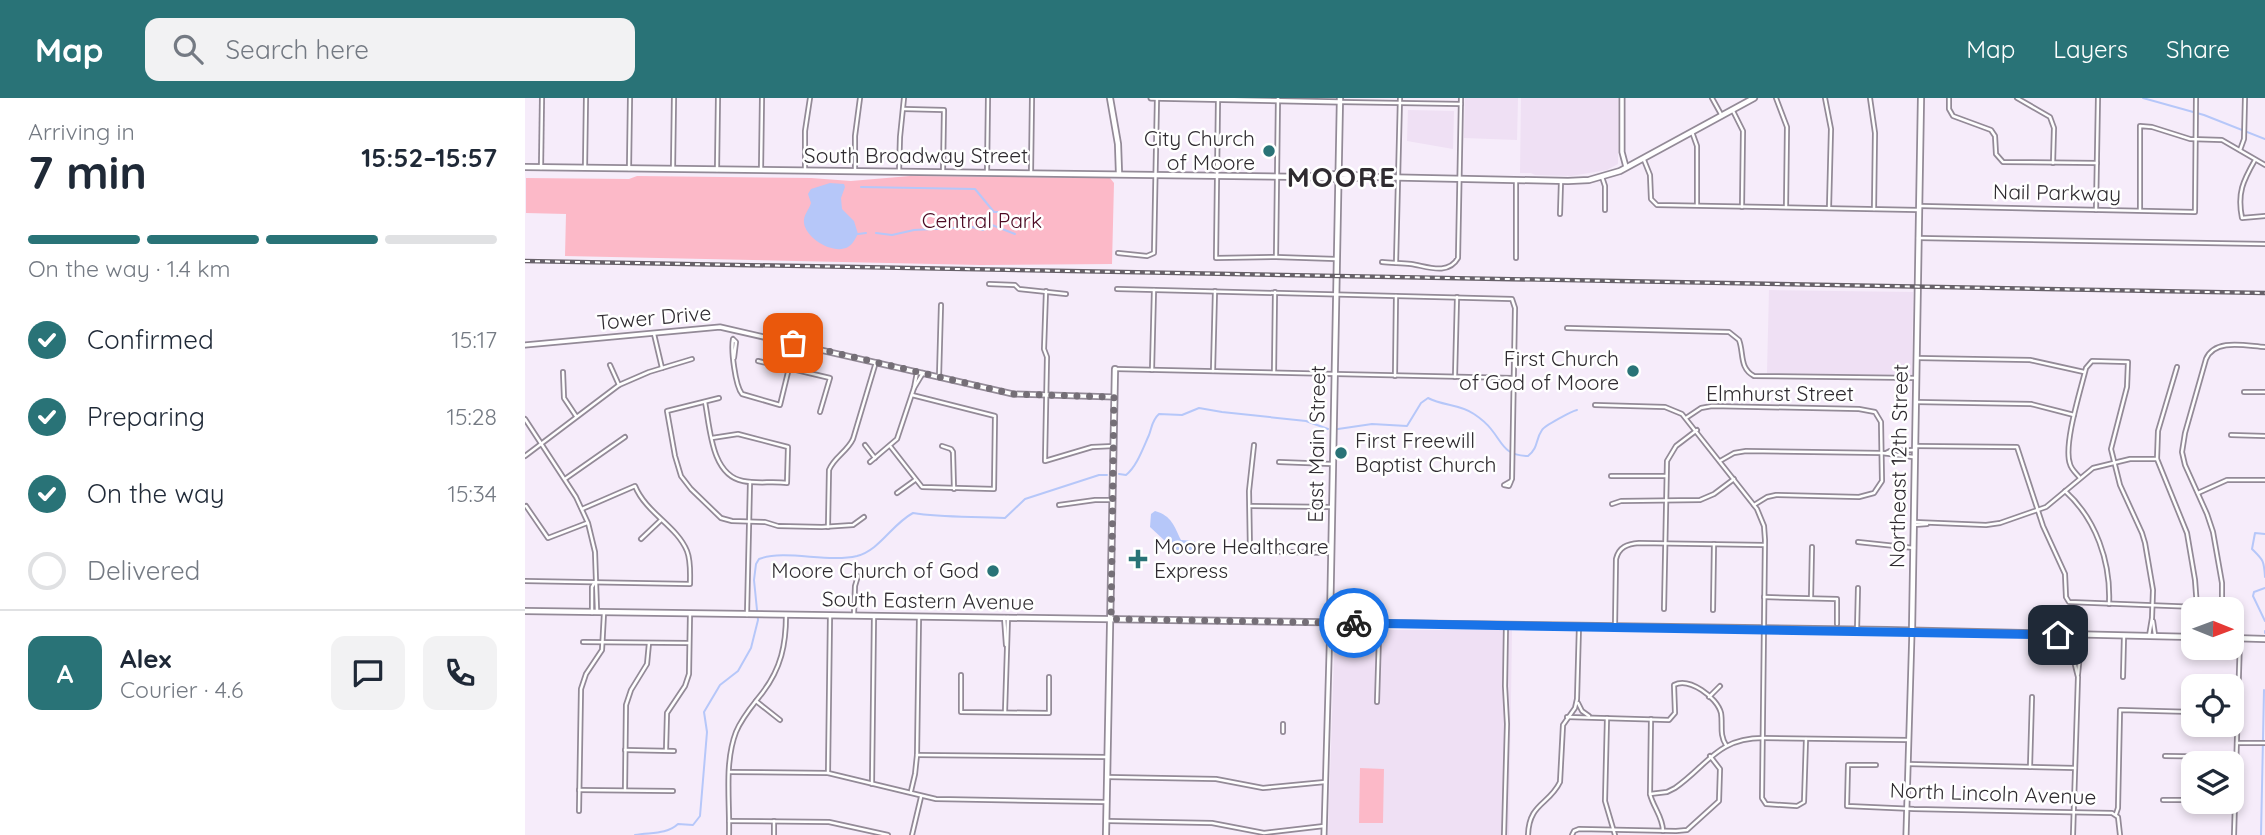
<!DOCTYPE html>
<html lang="en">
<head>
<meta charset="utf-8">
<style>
	:root { --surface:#fff; --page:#f2f2f3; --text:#1f2937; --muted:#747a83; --line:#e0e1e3; --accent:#297377 }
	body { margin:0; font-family:Quicksand,sans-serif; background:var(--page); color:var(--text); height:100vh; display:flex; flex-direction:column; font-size:26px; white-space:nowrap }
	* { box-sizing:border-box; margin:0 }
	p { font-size:23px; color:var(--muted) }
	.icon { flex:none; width:38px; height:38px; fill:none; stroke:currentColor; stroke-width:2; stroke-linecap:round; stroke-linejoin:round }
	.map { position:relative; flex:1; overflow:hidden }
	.drawer { display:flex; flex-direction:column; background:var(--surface); width:525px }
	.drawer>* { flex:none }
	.needle { width:46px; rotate:91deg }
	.tools { position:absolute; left:1656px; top:499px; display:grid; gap:14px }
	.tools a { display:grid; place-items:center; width:63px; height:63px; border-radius:14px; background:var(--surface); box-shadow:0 4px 10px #0003; font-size:35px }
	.pin { position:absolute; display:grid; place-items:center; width:60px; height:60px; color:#fff; margin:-30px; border-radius:14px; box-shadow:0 4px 10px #0006 }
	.courier { position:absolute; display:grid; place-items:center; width:70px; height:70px; margin:-35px; border:5px solid #1a73e8; border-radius:50%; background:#fff; color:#222; box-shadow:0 2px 9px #0007 }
	.headline em { font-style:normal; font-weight:700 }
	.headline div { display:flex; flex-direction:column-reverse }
	.headline { display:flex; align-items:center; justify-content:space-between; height:119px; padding:0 28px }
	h1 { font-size:46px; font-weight:700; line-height:52px }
	.bar { display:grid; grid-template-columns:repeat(4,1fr); gap:10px 7px; align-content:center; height:84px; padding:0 28px }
	.bar i { height:9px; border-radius:5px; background:var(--line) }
	.bar .current { background:var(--accent) }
	.bar p { grid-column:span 4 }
	.line { display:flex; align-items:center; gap:18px; padding:0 28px; border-top:2px solid var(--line) }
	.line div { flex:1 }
	.round { display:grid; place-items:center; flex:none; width:74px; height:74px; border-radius:14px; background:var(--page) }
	ol { padding:0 28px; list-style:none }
	li { display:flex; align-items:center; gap:21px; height:77px }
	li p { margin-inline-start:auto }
	li .icon { padding:7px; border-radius:50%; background:var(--accent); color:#fff; stroke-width:4 }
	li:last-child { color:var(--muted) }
	li i { width:38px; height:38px; border:4px solid var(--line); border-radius:50% }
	header { display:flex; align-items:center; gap:42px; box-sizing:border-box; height:98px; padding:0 35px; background:var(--accent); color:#fff }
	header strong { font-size:33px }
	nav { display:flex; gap:38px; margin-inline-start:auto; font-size:24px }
	.search { width:490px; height:63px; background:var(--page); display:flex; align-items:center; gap:18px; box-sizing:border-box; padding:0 24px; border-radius:14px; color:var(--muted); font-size:26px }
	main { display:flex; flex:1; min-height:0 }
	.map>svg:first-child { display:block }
</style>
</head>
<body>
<header>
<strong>Map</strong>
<div class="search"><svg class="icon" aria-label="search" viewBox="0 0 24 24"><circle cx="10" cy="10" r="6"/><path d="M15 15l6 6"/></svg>Search here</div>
<nav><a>Map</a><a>Layers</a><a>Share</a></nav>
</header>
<main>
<section class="drawer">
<div class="headline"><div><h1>7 min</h1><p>Arriving in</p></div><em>15:52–15:57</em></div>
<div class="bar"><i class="current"></i><i class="current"></i><i class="current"></i><i></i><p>On the way · 1.4 km</p></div>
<ol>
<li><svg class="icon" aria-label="check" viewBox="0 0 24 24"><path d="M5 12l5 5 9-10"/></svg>Confirmed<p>15:17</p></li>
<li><svg class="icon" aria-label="check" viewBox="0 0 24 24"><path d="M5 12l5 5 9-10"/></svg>Preparing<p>15:28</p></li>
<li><svg class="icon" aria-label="check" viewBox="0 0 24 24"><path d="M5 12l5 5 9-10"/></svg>On the way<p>15:34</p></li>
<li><i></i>Delivered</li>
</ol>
<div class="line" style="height:126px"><b class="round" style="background:var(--accent);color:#fff">A</b><div><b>Alex</b><p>Courier · 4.6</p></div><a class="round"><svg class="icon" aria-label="chat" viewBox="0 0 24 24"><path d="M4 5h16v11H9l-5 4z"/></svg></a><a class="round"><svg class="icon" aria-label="phone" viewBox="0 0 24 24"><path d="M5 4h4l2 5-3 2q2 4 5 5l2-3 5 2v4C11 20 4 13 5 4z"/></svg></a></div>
</section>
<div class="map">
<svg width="1740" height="737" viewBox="0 0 1740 737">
	<rect width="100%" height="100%" fill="#f6ecfa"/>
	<g fill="#efe0f4">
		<polygon points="940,0 993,0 992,42 939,40"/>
		<polygon points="996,0 1093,0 1093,66 1082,72 1046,78 1010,77 1006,75 995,75"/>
		<polygon points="883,12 929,13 928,51 882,43"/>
		<polygon points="1244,192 1388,194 1387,277 1242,275"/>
		<polygon points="810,532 987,532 984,737 803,737"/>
	</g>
	<g fill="#fcb9c8">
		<polygon points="112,78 286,80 326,83 385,78 585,80 589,85 587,166 456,167 40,158 41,116 1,115 1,80 104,81"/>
		<polygon points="835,670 859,671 858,725 834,725"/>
	</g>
	<g fill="#b6c7f9">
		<path d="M305 85 319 86 320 89 316 100 317 111 329 123 333 136C330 141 328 146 323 149 309 157 281 141 279 125 278 117 284 112 286 105L283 96 286 91Z"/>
		<path d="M630 413C647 418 649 428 656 442L670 443V447L667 453 657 456 653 455 625 429 626 416Z"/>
	</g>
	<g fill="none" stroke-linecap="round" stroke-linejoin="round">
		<g stroke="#b6c7f9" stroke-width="2">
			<polyline points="1618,0 1679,17 1740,41"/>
			<polyline points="336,89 450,91 469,114 475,114"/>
			<polyline points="351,135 367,137 389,132 447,129 458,132 467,127 490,136"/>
			<polyline points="333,136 341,135"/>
			<path d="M813 331 847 326 882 328 896 305 903 300C918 308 935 306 949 316 955 320 962 326 966 331 979 347 979 357 1003 358 1014 349 1010 342 1017 332 1019 328 1047 313 1052 312"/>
			<path d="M594 376 601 377C612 368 618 350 624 337 627 329 627 322 634 316L657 317 674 310 697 314 781 323 803 331"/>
			<path d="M1740 436 1730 435 1727 451C1738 462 1739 462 1740 479"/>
			<polyline points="1740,490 1729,494 1728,498 1740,523"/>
			<polyline points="1740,533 1740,535"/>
			<path d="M110 737C125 734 141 737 153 726L168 727 175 718 182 634 179 614 195 587 213 573 226 550 233 522 229 482 231 466 234 461C260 451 302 465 332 458 355 452 367 426 388 415 418 420 449 418 480 420L500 401 574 377H582"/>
			<polyline points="1736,737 1739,592"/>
		</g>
		<defs>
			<g id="minor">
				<polyline points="1187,0 1197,18"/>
				<polyline points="1251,0 1262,29 1261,109"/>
				<polyline points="1300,0 1306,31 1304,110"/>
				<polyline points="1345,0 1350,35 1349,111"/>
				<polyline points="1424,0 1424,11 1428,18 1466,32 1470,38 1471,56 1478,64 1572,65"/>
				<polyline points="1492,0 1525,19 1529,30 1528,65"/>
				<polyline points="693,2 691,160 751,159 811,161"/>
				<polyline points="815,4 936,6"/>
				<polyline points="379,11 419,12 418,74"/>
				<polyline points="1208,13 1218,33 1217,109"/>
				<polyline points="1167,34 1172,48 1172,107"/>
				<polyline points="1715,52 1719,41 1720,0"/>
				<polyline points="1119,62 1125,77 1126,101 1132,107 1393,112"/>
				<path d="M1730 62C1718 83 1712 95 1717 120L1740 118"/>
				<polyline points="16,70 17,0"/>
				<polyline points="60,70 61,0"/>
				<polyline points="104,71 105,0"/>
				<polyline points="148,71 149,0"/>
				<polyline points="192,72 193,0"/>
				<polyline points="236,72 237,0"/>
				<polyline points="280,73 280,33 285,0"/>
				<polyline points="330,73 330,38 335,0"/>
				<polyline points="374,74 375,39 379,0"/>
				<polyline points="506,74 507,0"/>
				<polyline points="462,75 463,0"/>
				<polyline points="1077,79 1080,88 1080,112"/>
				<polyline points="1396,108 1670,114 1671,0"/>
				<polyline points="1571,112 1573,0"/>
				<polyline points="1615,112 1615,28 1627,29 1665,41 1697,42 1740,67"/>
				<polyline points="1035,116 1036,83"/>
				<polyline points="1393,140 1740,146"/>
				<polyline points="593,155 622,158 629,155 632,0"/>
				<polyline points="751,158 753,0"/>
				<polyline points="991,160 991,82"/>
				<path d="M857 164C866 165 876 165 886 166 901 168 923 178 933 160L936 0"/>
				<polyline points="871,165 875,0"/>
				<polyline points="464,186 490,187 494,191 541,196"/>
				<path d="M592 191 987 201 990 210 987 381C986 383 985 386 984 388L979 387 986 383"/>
				<polyline points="521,193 519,251 522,259 520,363 567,349 589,348"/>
				<path d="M1042 230 1204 234 1214 242C1219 255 1214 270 1229 278L1391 280"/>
				<polyline points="129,236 137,270"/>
				<polyline points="268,245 265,266 272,247"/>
				<path d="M209 260 211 244 208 241C206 252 210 287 217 296L255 307 265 266"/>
				<polyline points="1392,260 1505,262 1559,274"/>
				<polyline points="233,263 305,280 295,314"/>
				<polyline points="85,267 94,287"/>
				<polyline points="590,271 988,280"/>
				<polyline points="627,272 629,192"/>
				<polyline points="688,273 690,193"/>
				<polyline points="38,274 39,300 51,318"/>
				<polyline points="749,274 750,194"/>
				<polyline points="870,278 871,198"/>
				<polyline points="414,279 416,207"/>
				<polyline points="930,279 932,199"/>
				<polyline points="389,290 398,275"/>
				<polyline points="1719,294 1740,294"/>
				<polyline points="194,300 142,313 150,358 156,378 166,391 196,420 207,423 240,424 253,428 297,429 328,427 339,419"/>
				<path d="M180 304C185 329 186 377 218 383 232 386 248 383 262 385L263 349 213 336 187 340"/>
				<polyline points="1391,304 1506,306 1549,317"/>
				<polyline points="1070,307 1140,309 1157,316 1232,411 1239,428 1240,442 1237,700 1241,706 1272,708 1279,704 1281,641"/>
				<polyline points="1161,320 1176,310 1187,308 1334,311 1350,314 1356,324 1357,383 1349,395 1334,399 1251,397 1242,399 1229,407"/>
				<polyline points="0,321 51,399 63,425 70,454 72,512"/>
				<polyline points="1706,337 1740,338"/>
				<polyline points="340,347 350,360"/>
				<polyline points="729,347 724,393 725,453 806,455"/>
				<polyline points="365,348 397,389 469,391 470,318 387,297"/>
				<polyline points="417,348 426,351 428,354 429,391"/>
				<polyline points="1391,348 1492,349 1518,428 1540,476 1541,499 1544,504 1672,509 1670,482 1662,435 1632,361 1633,333 1652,269"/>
				<polyline points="1361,355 1365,353 1389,352"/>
				<polyline points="0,358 94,287 124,274 167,261"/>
				<polyline points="1195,363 1209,355 1221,353 1357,355 1388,359"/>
				<polyline points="345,364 372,341 389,290 392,274"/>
				<polyline points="754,364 807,366"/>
				<polyline points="1086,378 1141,378"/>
				<path d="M1555 380C1551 375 1546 371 1545 366 1538 347 1556 291 1561 270L1567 263 1603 264 1602 289 1586 351 1595 387 1617 435 1620 445 1628 492 1627 520 1624 538"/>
				<polyline points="40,381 100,339"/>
				<path d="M1540 393C1571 421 1586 464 1584 506"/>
				<polyline points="372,395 390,382"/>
				<polyline points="1673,395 1702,382 1740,382"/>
				<polyline points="1087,406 1096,403 1175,402 1189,396 1209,381"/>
				<polyline points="534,407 570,402 588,402"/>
				<polyline points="1,408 23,440 62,425"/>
				<polyline points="726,408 807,409"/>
				<polyline points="1389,424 1461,427 1475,425 1521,409 1568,370 1605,361 1632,361"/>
				<polyline points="1389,427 1402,426"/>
				<path d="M303 429 304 372C309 359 322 354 328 341L351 264"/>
				<polyline points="116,441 136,422"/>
				<polyline points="1333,444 1389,450"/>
				<path d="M0 483 165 486C165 475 166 463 162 453 152 428 121 415 110 388L57 411"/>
				<polyline points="1239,499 1312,501 1312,526"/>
				<polyline points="1286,500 1287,449"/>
				<polyline points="1139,511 1142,363 1151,348 1172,332"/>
				<path d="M1697 511V485L1688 434 1682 416 1660 367 1657 354 1660 335 1681 261C1690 240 1721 248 1740 249"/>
				<polyline points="1188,512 1189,446"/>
				<polyline points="67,515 67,489 70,484"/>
				<polyline points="329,516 330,488 333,478"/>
				<polyline points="222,517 225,384"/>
				<polyline points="479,519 481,547"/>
				<polyline points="1628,523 1630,537"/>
				<path d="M1090 529 1091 461C1094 449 1102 446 1114 445L1239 447"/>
				<polyline points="1332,532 1333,490"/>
				<polyline points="58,544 163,545"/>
				<polyline points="1553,576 1557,537"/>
				<polyline points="436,577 436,614 524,615 524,579"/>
				<polyline points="1598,579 1599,538"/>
				<polyline points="1184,599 1195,588"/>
				<polyline points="231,603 255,622"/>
				<polyline points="852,604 854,538"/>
				<polyline points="1053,605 1057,613 1064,618"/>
				<polyline points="480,614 483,519"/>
				<path d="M1042 619 1144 622 1150 615 1149 587C1164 579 1192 599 1196 615 1198 627 1194 636 1201 647"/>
				<polyline points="1082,620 1080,703 1090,737"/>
				<path d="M1126 621 1125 696C1128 709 1138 719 1138 733"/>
				<polyline points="758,634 758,626"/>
				<polyline points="1712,645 1740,645"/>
				<polyline points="100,652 149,653"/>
				<polyline points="141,652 142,615 160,588 164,576 165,516"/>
				<polyline points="392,657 582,659"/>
				<polyline points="1640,658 1712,659"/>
				<polyline points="1383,666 1550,670"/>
				<polyline points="1351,667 1323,667 1322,708 1389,711 1587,715 1593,719 1595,737"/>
				<polyline points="1505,669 1507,599"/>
				<polyline points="205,674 303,675 411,701 581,704"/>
				<polyline points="303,675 305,518"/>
				<polyline points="582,679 691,681 738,690 800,684"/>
				<polyline points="347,686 349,518"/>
				<polyline points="54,692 148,693"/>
				<polyline points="100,692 101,607 106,592 122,566 124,545"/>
				<polyline points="386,693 390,676 392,657 394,519"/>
				<path d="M1125 696 1142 694 1150 690C1183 667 1192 640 1238 640L1383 642"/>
				<polyline points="1638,702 1668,702"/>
				<polyline points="54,713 56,591 61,576 77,552 79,515"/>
				<polyline points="1591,716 1593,710 1595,612 1668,614"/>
				<polyline points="204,723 304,724 363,737"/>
				<polyline points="249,723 249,737"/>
				<polyline points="583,723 687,725 739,735 799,728"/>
				<path d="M204 737C205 704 199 665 211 634 217 619 228 607 238 594 256 570 261 547 261 517"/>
				<polyline points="387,737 396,699"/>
				<polyline points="979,737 982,626 980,588 981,527"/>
				<path d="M1003 737C1004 705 1024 707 1035 684L1038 627 1050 610 1052 601 1054 528"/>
				<polyline points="1047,737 1049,733 1054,731 1151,733 1162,732 1194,703 1195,671 1185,658"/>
				<polyline points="1548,737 1553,579 1550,567 1551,537"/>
				<polyline points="1709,737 1715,541"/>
			</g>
			<g id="tertiary">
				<polyline points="626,0 815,4"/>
				<polyline points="1097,0 1097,54 1101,69"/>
				<polyline points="0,247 195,229 488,296 589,299"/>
				<polyline points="799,737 805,524"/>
				<polyline points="1381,737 1387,533"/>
			</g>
			<g id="secondary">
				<polyline points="585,0 593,46 594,75"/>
				<polyline points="0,69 782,79 813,81 850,79"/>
				<polyline points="786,78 813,76 841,78"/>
				<polyline points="849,79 1043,83 1064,82 1095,73 1229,0"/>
				<polyline points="0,513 1362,532 1668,539"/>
				<polyline points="805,524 815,0"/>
				<polyline points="1387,533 1396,0"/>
				<polyline points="1706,540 1740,541"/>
				<polyline points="581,737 590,271"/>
			</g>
		</defs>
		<use href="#minor" stroke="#938a97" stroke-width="6"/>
		<use href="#tertiary" stroke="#938a97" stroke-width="7"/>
		<use href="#secondary" stroke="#938a97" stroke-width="8"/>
		<use href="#minor" stroke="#fff" stroke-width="2.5"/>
		<use href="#tertiary" stroke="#fff" stroke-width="3.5"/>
		<use href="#secondary" stroke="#fff" stroke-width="4.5"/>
		<defs>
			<polyline id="rail" points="0,163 1740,195"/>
		</defs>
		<use href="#rail" stroke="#676169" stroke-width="4.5"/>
		<use href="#rail" stroke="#fff" stroke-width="2" stroke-dasharray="5" stroke-linecap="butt"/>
	</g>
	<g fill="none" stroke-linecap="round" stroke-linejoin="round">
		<polyline stroke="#756f77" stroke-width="7" stroke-dasharray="0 12.6" points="268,245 488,296 589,299 586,521 829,525"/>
		<polyline stroke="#1a73e8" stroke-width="9" points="829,525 1533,537"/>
	</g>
	<g fill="#297377" stroke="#fff" stroke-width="2.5">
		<circle cx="744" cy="53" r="7"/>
		<circle cx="1108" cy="273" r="7"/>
		<circle cx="816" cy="355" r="7"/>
		<path d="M609.5 450.5h7v7h7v7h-7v7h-7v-7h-7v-7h7z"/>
		<circle cx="468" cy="473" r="7"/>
	</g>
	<g text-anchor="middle" stroke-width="5" stroke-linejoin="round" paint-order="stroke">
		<g font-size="21" fill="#2f2b30" stroke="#fff" text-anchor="end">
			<text x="730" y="48">City Church<tspan x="730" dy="24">of Moore</tspan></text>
			<text x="1094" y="268">First Church<tspan x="1094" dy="24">of God of Moore</tspan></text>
			<text x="830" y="350" text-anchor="start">First Freewill<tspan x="830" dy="24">Baptist Church</tspan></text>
			<text x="629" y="456" text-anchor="start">Moore Healthcare<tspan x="629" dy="24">Express</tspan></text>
			<text x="454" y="480">Moore Church of God</text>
		</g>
		<g font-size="21" fill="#2f2b30" stroke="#fff">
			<text x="391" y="65">South Broadway Street</text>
			<text transform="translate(1532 95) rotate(1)" y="7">Nail Parkway</text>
			<text transform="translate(129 220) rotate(-5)" y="7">Tower Drive</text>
			<text x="1255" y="303">Elmhurst Street</text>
			<text transform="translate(792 346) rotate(-89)" y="7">East Main Street</text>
			<text transform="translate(1374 368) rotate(-89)" y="7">Northeast 12th Street</text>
			<text transform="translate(403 503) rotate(1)" y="7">South Eastern Avenue</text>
			<text transform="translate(1468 696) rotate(2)" y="7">North Lincoln Avenue</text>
		</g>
		<g font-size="21" fill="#4d0b24" stroke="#fff">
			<text x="457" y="130">Central Park</text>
		</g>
		<g font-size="28" font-weight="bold" letter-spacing="2" fill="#2f2b30" stroke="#fff">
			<text x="817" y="89">MOORE</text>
		</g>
	</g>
</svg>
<div class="tools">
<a><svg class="needle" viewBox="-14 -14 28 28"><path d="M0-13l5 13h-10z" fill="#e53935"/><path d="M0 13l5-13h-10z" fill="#747a83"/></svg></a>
<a><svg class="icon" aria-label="locate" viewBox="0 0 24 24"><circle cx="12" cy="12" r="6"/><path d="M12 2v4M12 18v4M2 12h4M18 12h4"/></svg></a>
<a><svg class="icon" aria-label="layers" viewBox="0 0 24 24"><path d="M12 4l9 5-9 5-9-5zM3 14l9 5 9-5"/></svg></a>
</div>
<div class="pin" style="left:268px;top:245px;background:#ea580c"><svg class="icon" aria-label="bag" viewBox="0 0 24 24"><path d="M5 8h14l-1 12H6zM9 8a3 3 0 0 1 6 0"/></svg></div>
<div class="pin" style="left:1533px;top:537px;background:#1f2937"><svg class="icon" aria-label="home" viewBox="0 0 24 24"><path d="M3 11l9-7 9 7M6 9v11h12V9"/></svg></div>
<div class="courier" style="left:829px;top:525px"><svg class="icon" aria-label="bike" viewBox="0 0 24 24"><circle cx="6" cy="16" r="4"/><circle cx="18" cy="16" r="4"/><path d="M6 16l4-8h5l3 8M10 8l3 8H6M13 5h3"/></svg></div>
</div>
</main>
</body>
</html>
